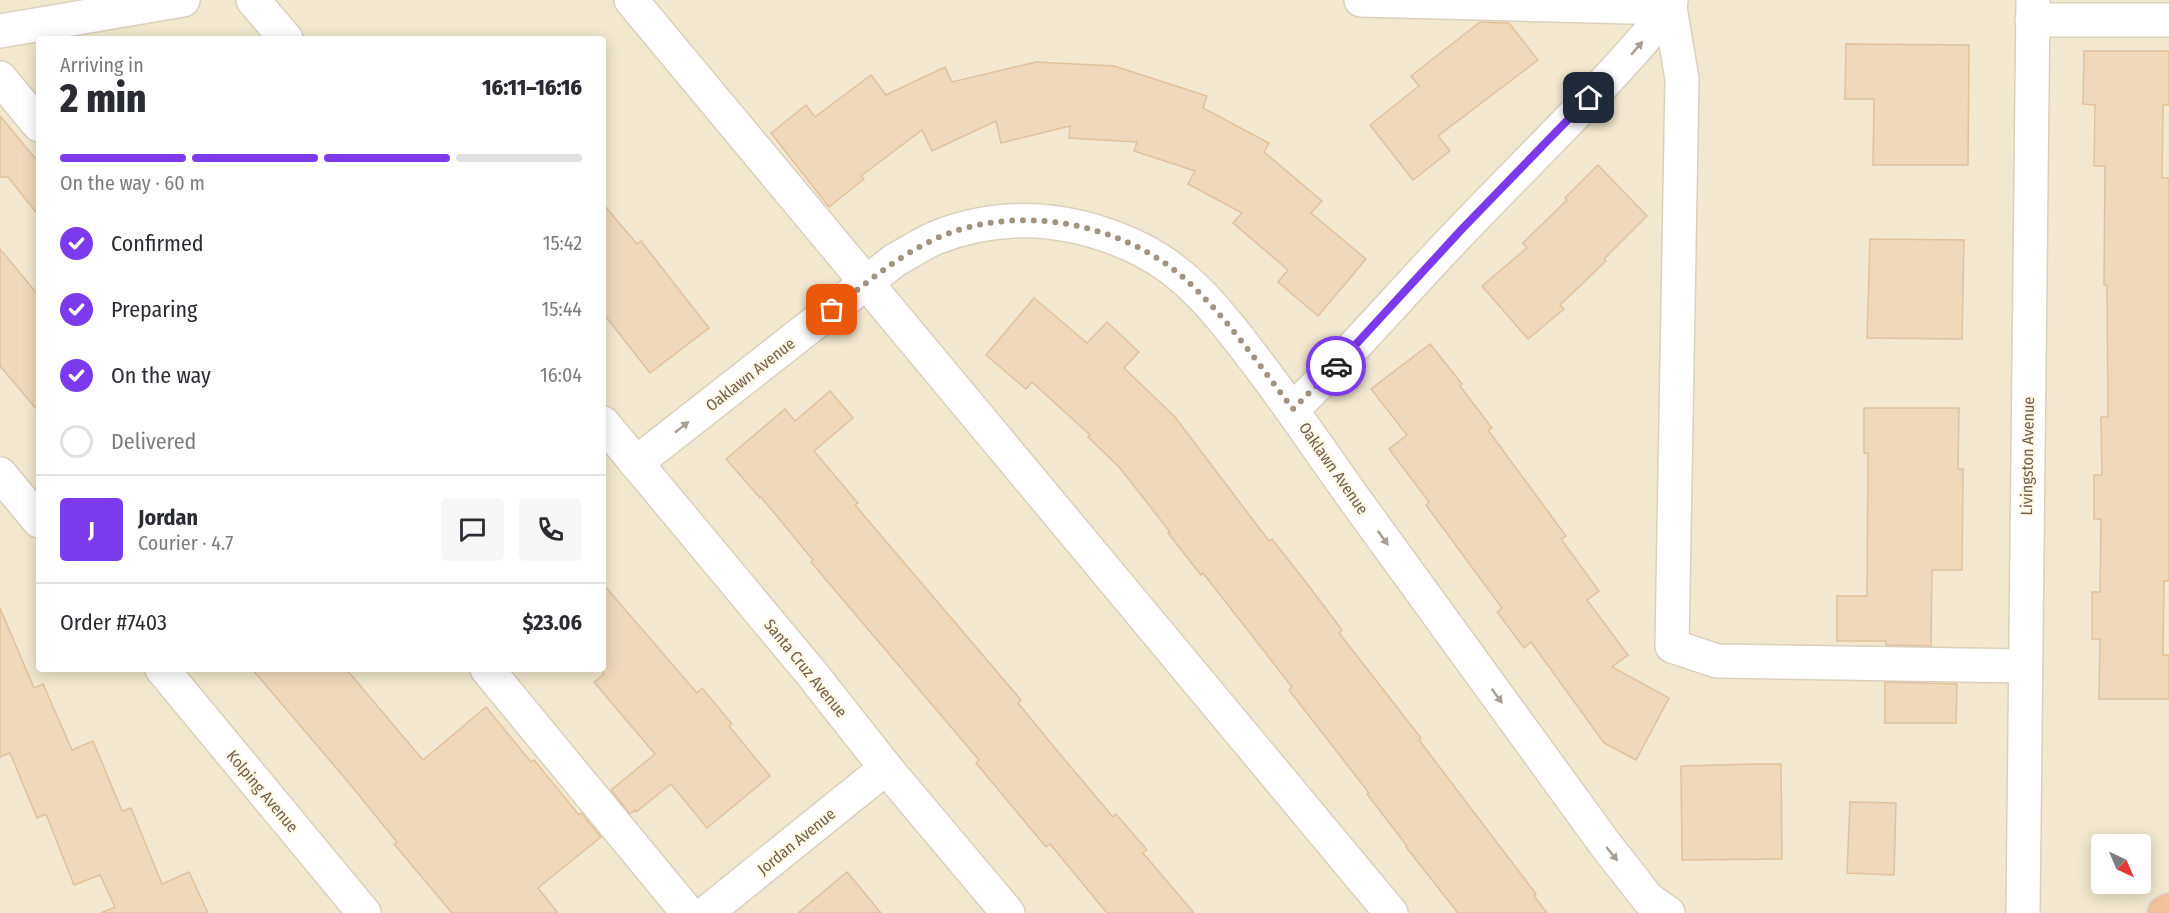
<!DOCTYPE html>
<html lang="en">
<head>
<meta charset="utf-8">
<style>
	:root { --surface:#fff; --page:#f7f7f7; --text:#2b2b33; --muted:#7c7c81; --line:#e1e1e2; --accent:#7c3aed }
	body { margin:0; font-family:"Fira Sans Condensed",sans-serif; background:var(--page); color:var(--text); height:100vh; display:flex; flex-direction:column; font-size:22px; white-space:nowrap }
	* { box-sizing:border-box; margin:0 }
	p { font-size:20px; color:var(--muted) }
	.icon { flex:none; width:33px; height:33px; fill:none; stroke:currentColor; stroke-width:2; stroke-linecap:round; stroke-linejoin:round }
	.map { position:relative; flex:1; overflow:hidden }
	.details { position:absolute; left:36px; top:36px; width:570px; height:636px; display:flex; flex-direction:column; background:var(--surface); border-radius:6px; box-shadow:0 3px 15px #0003 }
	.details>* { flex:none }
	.needle { width:39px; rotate:136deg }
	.tools { position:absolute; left:2091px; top:834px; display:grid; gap:12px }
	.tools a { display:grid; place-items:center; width:60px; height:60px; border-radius:6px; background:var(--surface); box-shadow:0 3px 15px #0003; font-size:30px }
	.pin { position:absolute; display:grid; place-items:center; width:51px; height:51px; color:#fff; margin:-26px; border-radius:12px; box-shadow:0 3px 9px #0006 }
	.courier { position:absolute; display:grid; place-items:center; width:60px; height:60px; margin:-30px; border:4px solid #7c3aed; border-radius:50%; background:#fff; color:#222; box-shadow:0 2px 8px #0007 }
	.head em { font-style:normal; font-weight:800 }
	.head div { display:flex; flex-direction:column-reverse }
	.head { display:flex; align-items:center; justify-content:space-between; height:102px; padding:0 24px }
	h1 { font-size:39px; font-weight:800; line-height:45px }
	.bar { display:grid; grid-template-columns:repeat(4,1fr); gap:9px 6px; align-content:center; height:72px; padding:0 24px }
	.bar i { height:8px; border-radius:4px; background:var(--line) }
	.bar .current { background:var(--accent) }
	.bar p { grid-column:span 4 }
	.line { display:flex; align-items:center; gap:15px; padding:0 24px; border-top:2px solid var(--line) }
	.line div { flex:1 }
	.round { display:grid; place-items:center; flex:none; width:63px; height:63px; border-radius:6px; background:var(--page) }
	ol { padding:0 24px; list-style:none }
	li { display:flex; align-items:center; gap:18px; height:66px }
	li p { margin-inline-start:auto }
	li .icon { padding:6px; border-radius:50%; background:var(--accent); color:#fff; stroke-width:4 }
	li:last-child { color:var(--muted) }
	li i { width:33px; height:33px; border:3px solid var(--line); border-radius:50% }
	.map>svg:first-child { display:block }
</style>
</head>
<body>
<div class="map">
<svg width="2169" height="913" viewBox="0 0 2169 913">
	<rect width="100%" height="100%" fill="#fbf5e1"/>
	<path fill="#f2e8d0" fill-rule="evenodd" d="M0 0H2169V904L2148 913H0ZM39 39H603V669H39ZM2102 844H2140V884H2102Z"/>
	<g fill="#efd9bb" stroke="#e0c29c" stroke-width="1.5">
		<polygon points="1480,22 1509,23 1538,60 1438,136 1450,151 1413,180 1370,125 1419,86 1411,76"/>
		<polygon points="1846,44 1969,45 1968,165 1873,165 1874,99 1845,99"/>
		<polygon points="2084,51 2169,51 2169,105 2163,105 2162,178 2169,178 2169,581 2164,581 2163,655 2169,655 2169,699 2099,699 2100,639 2092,639 2092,592 2100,592 2101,519 2094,519 2094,475 2102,475 2101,417 2108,417 2107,285 2104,285 2105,166 2094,166 2095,105 2083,104"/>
		<polygon points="1036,62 1114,66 1207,96 1203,108 1269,143 1264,152 1322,201 1311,213 1366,259 1318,316 1278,282 1288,270 1233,223 1242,213 1188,184 1195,171 1134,151 1137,142 1069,138 1070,126 1001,143 996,121 932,151 922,130 861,176 864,179 829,207 771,133 806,105 815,117 871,75 886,95 945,67 952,82"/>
		<polygon points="0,116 39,163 39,216 8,177 0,177"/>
		<polygon points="1598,165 1647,216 1604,259 1606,261 1560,305 1564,309 1528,339 1482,286 1527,248 1523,243 1567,200 1565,198"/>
		<polygon points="603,204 637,244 641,241 709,328 650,373 603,313"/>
		<polygon points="1870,239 1964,240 1962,339 1867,338"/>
		<polygon points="0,249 39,296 39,412 0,366"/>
		<polygon points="1034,298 1087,343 1107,322 1139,352 1124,368 1175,417 1269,541 1272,539 1305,581 1342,630 1339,633 1421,738 1419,740 1536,894 1534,896 1547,913 1458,913 1406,847 1407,846 1367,794 1369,793 1289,690 1292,687 1203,573 1201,575 1168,533 1170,532 1120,468 1088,437 1090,435 1032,382 1026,389 986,355"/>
		<polygon points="1430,344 1462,384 1460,386 1492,428 1488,430 1566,536 1561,539 1599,591 1587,600 1628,655 1612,667 1669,698 1636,760 1604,743 1531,642 1524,648 1497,612 1502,608 1426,505 1429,502 1389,449 1407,435 1371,389"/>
		<polygon points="830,391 853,418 814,451 858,503 855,505 1021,700 1018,703 1059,753 1113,817 1116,814 1147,850 1143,853 1194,913 1107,913 1050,844 1046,847 976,763 979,760 811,562 813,560 761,497 760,498 726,459 785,409 795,421"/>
		<polygon points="1864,408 1959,408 1958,469 1963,469 1962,570 1932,570 1931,646 1886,645 1886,641 1837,641 1837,596 1867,596 1868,453 1864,453"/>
		<polygon points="603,584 697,693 702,688 732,724 729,726 770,776 707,828 671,784 636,812 635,810 630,814 611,790 655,754 594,682 603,675"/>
		<polygon points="0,608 34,688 43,684 72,750 93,741 122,811 131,808 162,884 189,872 208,913 101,913 115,907 100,875 74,885 46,814 37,818 10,753 0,757"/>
		<polygon points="252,669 346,669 423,760 486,707 531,762 534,760 579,815 581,813 601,837 538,888 558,913 452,913 394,844 397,842 349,783"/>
		<polygon points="1885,682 1957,684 1956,723 1885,723"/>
		<polygon points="1756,764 1781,764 1782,859 1682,860 1681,766"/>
		<polygon points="1850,802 1896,803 1894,875 1847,873"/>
		<polygon points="847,872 881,913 798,913"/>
	</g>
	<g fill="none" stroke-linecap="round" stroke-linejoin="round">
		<defs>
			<g id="minor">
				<polyline points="253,0 286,39"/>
				<polyline points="631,0 1391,913"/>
				<polyline points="1361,0 1670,8 1682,79 1672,646 1717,661 2025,666"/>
				<polyline points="2032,20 2169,20"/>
				<polyline points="0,31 183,0"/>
				<polyline points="0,78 39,125"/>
				<path d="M1293 409C1353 351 1407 287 1465 227 1534 155 1607 85 1670 8L1671 0"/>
				<polyline points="603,423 812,674 886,768 1008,913"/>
				<path d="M636 463 895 260C908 253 922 244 935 238 1006 210 1075 217 1142 250 1191 275 1223 318 1255 360 1289 404 1320 451 1353 497 1436 613 1521 728 1605 844L1648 899 1668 913"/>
				<polyline points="0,474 39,521"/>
				<polyline points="162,669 364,913"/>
				<polyline points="487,669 688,913"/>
				<polyline points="706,913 886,768"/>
				<polyline points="2023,913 2033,0"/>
			</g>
			<polyline id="highway" points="2164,913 2169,910"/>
		</defs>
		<use href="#minor" stroke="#dbd0bc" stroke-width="36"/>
		<use href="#highway" stroke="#ddd8d4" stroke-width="36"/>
		<use href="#minor" stroke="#fff" stroke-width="33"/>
		<use href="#highway" stroke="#f2c19b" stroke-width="33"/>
	</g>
	<defs><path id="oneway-solid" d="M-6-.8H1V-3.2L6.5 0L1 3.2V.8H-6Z" transform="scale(1.5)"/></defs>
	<g fill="#a99e92">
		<use href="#oneway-solid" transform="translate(1637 48) rotate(-49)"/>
		<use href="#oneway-solid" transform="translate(682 427) rotate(-38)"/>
		<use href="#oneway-solid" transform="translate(1383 538) rotate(54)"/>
		<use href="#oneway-solid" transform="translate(1497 696) rotate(54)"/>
		<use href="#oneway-solid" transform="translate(1612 854) rotate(51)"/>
	</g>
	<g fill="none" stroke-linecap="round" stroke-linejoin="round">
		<path stroke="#a1937f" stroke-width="6" stroke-dasharray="0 10.8" d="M832 310C865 284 895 258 933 240 1012 202 1120 221 1185 279 1227 317 1259 365 1293 409L1336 366"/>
		<polyline stroke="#7c3aed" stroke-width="8" points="1336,366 1462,229 1589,98"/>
	</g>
	<g text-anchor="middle" stroke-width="4.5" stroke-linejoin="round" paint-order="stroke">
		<g font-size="16" fill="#705e4a" stroke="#fef9e7">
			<text transform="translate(750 374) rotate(-38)" y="6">Oaklawn Avenue</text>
			<text transform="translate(2027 456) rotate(-89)" y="6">Livingston Avenue</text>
			<text transform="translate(1334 468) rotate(55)" y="6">Oaklawn Avenue</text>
			<text transform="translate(806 668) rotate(51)" y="6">Santa Cruz Avenue</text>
			<text transform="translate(263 791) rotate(50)" y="6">Kolping Avenue</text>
			<text transform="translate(796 841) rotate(-39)" y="6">Jordan Avenue</text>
		</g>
	</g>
</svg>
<div class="tools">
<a><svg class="needle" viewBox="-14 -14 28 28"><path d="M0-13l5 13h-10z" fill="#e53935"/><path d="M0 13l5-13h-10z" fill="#7c7c81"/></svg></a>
</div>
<div class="pin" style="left:832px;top:310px;background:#ea580c"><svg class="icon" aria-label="bag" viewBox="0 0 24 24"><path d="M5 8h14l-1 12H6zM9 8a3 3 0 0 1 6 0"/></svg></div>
<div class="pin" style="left:1589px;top:98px;background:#1f2937"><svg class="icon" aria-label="home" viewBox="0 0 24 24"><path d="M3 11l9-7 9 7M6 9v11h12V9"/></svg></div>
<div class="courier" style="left:1336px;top:366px"><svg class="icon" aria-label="car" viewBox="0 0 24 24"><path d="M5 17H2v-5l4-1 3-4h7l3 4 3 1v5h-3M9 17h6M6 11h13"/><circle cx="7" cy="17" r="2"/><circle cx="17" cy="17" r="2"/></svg></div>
<section class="details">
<div class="head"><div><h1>2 min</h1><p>Arriving in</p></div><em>16:11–16:16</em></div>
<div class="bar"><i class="current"></i><i class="current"></i><i class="current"></i><i></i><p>On the way · 60 m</p></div>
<ol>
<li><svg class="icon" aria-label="check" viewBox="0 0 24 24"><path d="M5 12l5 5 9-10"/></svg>Confirmed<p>15:42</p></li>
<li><svg class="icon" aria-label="check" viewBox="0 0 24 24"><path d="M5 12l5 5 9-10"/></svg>Preparing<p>15:44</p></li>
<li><svg class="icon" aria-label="check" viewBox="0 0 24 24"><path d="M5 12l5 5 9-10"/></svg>On the way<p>16:04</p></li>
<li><i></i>Delivered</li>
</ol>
<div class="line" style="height:108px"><b class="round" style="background:var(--accent);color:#fff">J</b><div><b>Jordan</b><p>Courier · 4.7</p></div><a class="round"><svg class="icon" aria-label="chat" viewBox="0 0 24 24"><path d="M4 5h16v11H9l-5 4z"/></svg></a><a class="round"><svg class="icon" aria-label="phone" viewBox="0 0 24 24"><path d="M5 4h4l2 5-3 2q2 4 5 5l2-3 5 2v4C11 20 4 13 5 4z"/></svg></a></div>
<div class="line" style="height:78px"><div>Order #7403</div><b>$23.06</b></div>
</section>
</div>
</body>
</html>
